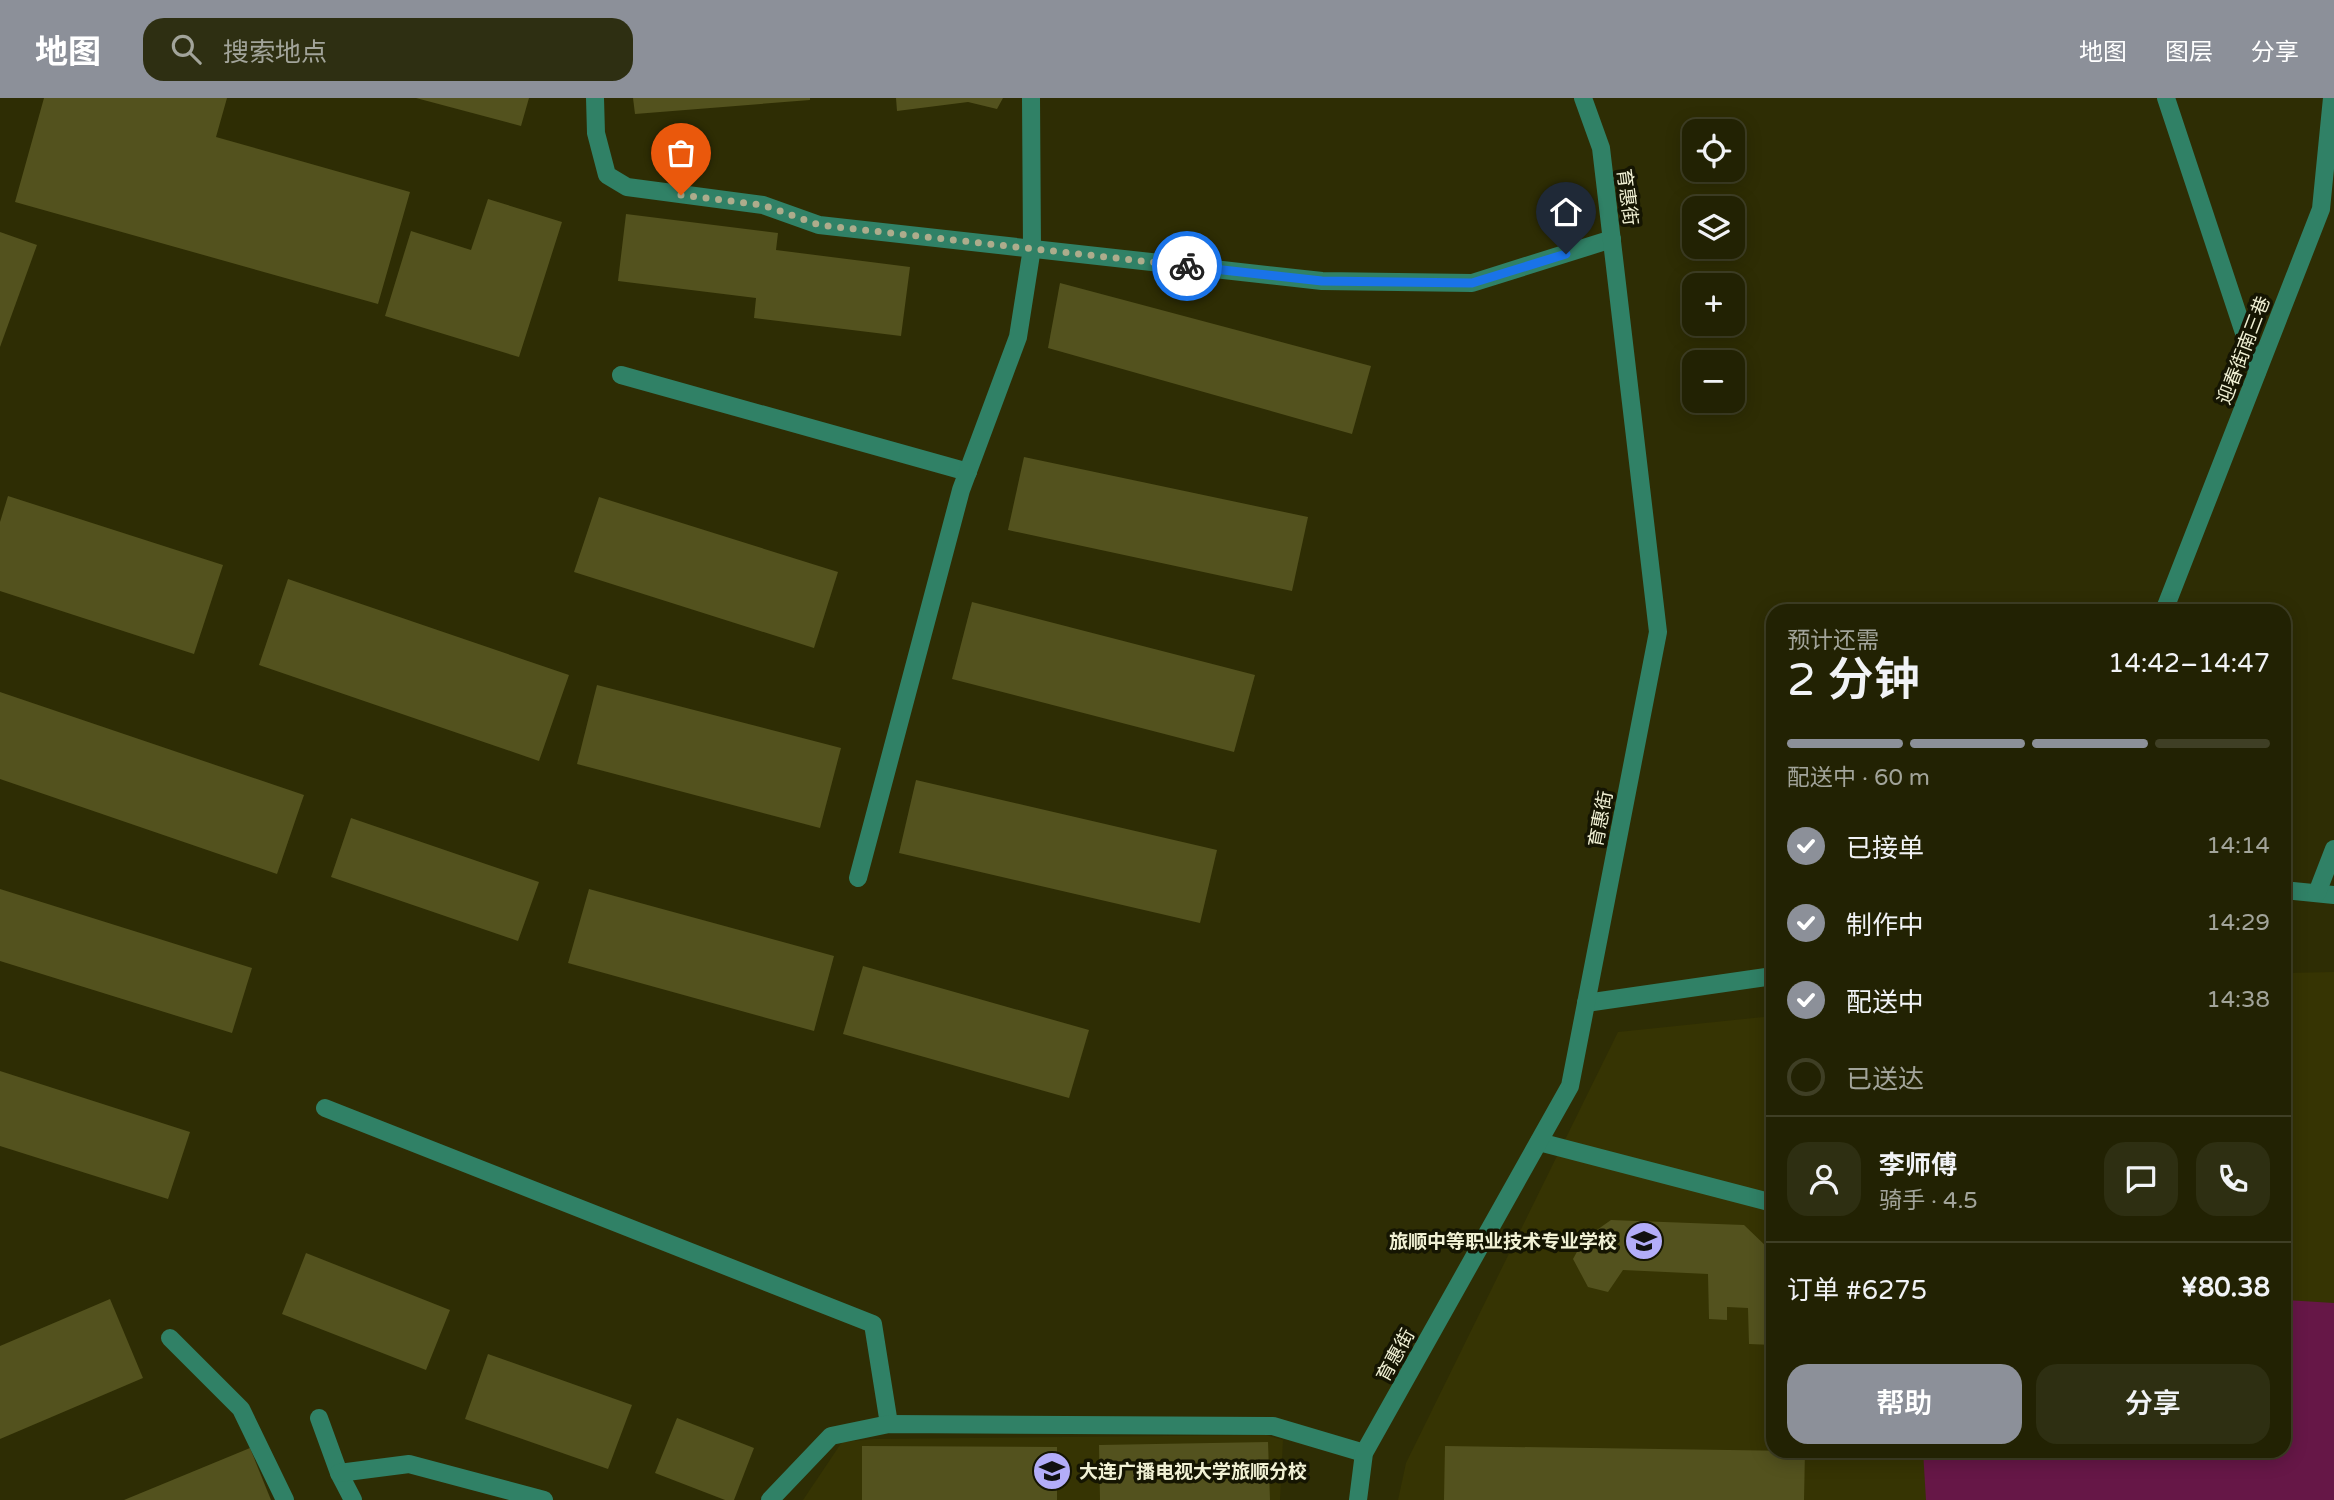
<!DOCTYPE html>
<html lang="zh">
<head>
<meta charset="utf-8">
<style>
	:root { --surface:#222203; --page:#2e2f12; --text:#f1f3f6; --muted:#a2a49a; --line:#3f3f25; --accent:#8c9099 }
	body { margin:0; font-family:"Varela Round","Noto Sans SC",sans-serif; background:var(--page); color:var(--text); height:100vh; display:flex; flex-direction:column; font-size:26px; white-space:nowrap }
	* { box-sizing:border-box; margin:0 }
	p { font-size:23px; color:var(--muted) }
	.icon { flex:none; width:38px; height:38px; fill:none; stroke:currentColor; stroke-width:2; stroke-linecap:round; stroke-linejoin:round }
	.map { position:relative; flex:1; overflow:hidden }
	.drawer { position:absolute; left:1766px; top:506px; width:525px; height:854px; display:flex; flex-direction:column; background:var(--surface); border-radius:21px; box-shadow:0 4px 18px #0003,0 0 0 2px var(--line) }
	.drawer>* { flex:none }
	.controls { position:absolute; left:1682px; top:21px; display:grid; gap:14px }
	.controls a { display:grid; place-items:center; width:63px; height:63px; border-radius:14px; background:var(--surface); box-shadow:0 4px 18px #0003,0 0 0 2px var(--line); font-size:35px }
	.pin { position:absolute; display:grid; place-items:center; width:60px; height:60px; color:#fff; margin:-72px -30px; border-radius:50% 50% 50% 0; rotate:-45deg; box-shadow:0 0 7px #0007 }
	.pin .icon { rotate:45deg }
	.courier { position:absolute; display:grid; place-items:center; width:70px; height:70px; margin:-35px; border:5px solid #1a73e8; border-radius:50%; background:#fff; color:#222; box-shadow:0 2px 9px #0007 }
	.headline em { font-style:normal; font-weight:600 }
	.headline div { display:flex; flex-direction:column-reverse }
	.headline { display:flex; align-items:center; justify-content:space-between; height:119px; padding:0 21px }
	h1 { font-size:46px; font-weight:600; line-height:52px }
	.bar { display:grid; grid-template-columns:repeat(4,1fr); gap:10px 7px; align-content:center; height:84px; padding:0 21px }
	.bar i { height:9px; border-radius:5px; background:var(--line) }
	.bar .active { background:var(--accent) }
	.bar p { grid-column:span 4 }
	.line { display:flex; align-items:center; gap:18px; padding:0 21px; border-top:2px solid var(--line) }
	.line div { flex:1 }
	.round { display:grid; place-items:center; flex:none; width:74px; height:74px; border-radius:21px; background:var(--page) }
	ol { padding:0 21px; list-style:none }
	li { display:flex; align-items:center; gap:21px; height:77px }
	li p { margin-inline-start:auto }
	li .icon { padding:7px; border-radius:50%; background:var(--accent); color:#fff; stroke-width:4 }
	li:last-child { color:var(--muted) }
	li i { width:38px; height:38px; border:4px solid var(--line); border-radius:50% }
	.action { display:flex; gap:14px; margin-top:auto; padding:14px 21px }
	.action a { flex:1; height:80px; border-radius:21px; background:var(--accent); color:#fff; font-size:28px; font-weight:600; line-height:80px; text-align:center }
	.action a+a { background:var(--page); color:var(--text) }
	header { display:flex; align-items:center; gap:42px; box-sizing:border-box; height:98px; padding:0 35px; background:var(--accent); color:#fff }
	header strong { font-size:33px }
	nav { display:flex; gap:38px; margin-inline-start:auto; font-size:24px }
	.search { width:490px; height:63px; background:var(--page); display:flex; align-items:center; gap:18px; box-sizing:border-box; padding:0 24px; border-radius:21px; color:var(--muted); font-size:26px }
	.map>svg:first-child { display:block }
</style>
</head>
<body>
<header>
<strong>地图</strong>
<div class="search"><svg class="icon" aria-label="search" viewBox="0 0 24 24"><circle cx="10" cy="10" r="6"/><path d="M15 15l6 6"/></svg>搜索地点</div>
<nav><a>地图</a><a>图层</a><a>分享</a></nav>
</header>
<div class="map">
<svg width="2334" height="1402" viewBox="0 0 2334 1402">
	<rect width="100%" height="100%" fill="#2e2d04"/>
	<g fill="#363403">
		<polygon points="2334,874 2334,1402 1398,1402 1406,1365 1618,934 1773,918 1773,1353 2284,1353 2284,875"/>
		<polygon points="1266,1337 1283,1342 1280,1402 803,1402 842,1344 874,1341"/>
	</g>
	<polygon fill="#661747" points="2284,1202 2334,1205 2334,1402 1926,1402 1923,1353 2284,1353"/>
	<g fill="#53521e">
		<polygon points="44,0 227,0 216,39 410,94 378,206 15,104"/>
		<polygon points="416,0 529,0 521,28"/>
		<polygon points="633,0 810,0 810,2 635,16"/>
		<polygon points="896,0 1003,0 997,11 968,4 897,13"/>
		<polygon points="488,101 562,124 519,259 385,218 411,133 471,152"/>
		<polygon points="626,116 778,135 776,152 910,169 901,238 754,220 756,200 618,183"/>
		<polygon points="0,134 37,147 0,249"/>
		<polygon points="1060,185 1371,268 1352,336 1048,250"/>
		<polygon points="1024,359 1308,419 1292,493 1008,432"/>
		<polygon points="8,398 223,467 194,556 0,493 0,424"/>
		<polygon points="599,399 838,474 814,550 574,474"/>
		<polygon points="288,481 569,577 539,663 259,567"/>
		<polygon points="972,504 1255,577 1234,654 952,581"/>
		<polygon points="597,587 841,650 820,730 577,666"/>
		<polygon points="0,594 304,697 277,776 0,681"/>
		<polygon points="916,682 1217,752 1200,825 899,755"/>
		<polygon points="351,720 539,784 518,843 331,779"/>
		<polygon points="0,791 252,870 232,935 0,863"/>
		<polygon points="589,791 834,858 814,933 568,865"/>
		<polygon points="863,868 1089,932 1069,1000 843,936"/>
		<polygon points="0,973 190,1034 168,1101 0,1048"/>
		<polygon points="1611,1122 1744,1127 1769,1151 1773,1173 1773,1247 1749,1246 1748,1210 1727,1209 1727,1222 1709,1221 1708,1176 1623,1172 1608,1194 1588,1189 1573,1161 1584,1141"/>
		<polygon points="306,1155 450,1212 426,1272 282,1216"/>
		<polygon points="110,1201 143,1280 0,1341 0,1248"/>
		<polygon points="488,1256 632,1307 608,1371 465,1321"/>
		<polygon points="677,1320 754,1350 734,1402 725,1402 655,1375"/>
		<polygon points="1268,1344 1270,1402 1100,1402 1099,1347"/>
		<polygon points="862,1348 1057,1349 1057,1402 862,1402"/>
		<polygon points="1445,1348 1805,1353 1804,1402 1444,1402"/>
		<polygon points="250,1350 271,1402 124,1402"/>
	</g>
	<g fill="none" stroke-linecap="round" stroke-linejoin="round">
		<g stroke="#308166" stroke-width="18">
			<polyline points="595,0 596,35 607,77 627,89 763,107 819,127 1322,183 1472,185 1612,141"/>
			<polyline points="2166,0 2257,274"/>
			<polyline points="621,277 968,374"/>
			<polyline points="2164,513 2321,111 2332,0"/>
			<polyline points="858,780 961,392 1018,239 1032,150 1031,0"/>
			<polyline points="2284,792 2334,797"/>
			<polyline points="2317,795 2334,751"/>
			<polyline points="1586,905 1773,878"/>
			<polyline points="325,1010 873,1226 889,1326"/>
			<polyline points="1539,1044 1773,1105"/>
			<polyline points="170,1240 241,1311 285,1402"/>
			<polyline points="319,1320 339,1375 353,1402"/>
			<polyline points="339,1375 409,1366 544,1402"/>
			<polyline points="770,1402 831,1338 889,1326 1273,1328 1364,1355"/>
			<polyline points="1358,1402 1364,1355 1570,988 1658,534 1601,50 1583,0"/>
		</g>
	</g>
	<g fill="none" stroke-linecap="round" stroke-linejoin="round">
		<polyline stroke="#adac8c" stroke-width="7" stroke-dasharray="0 12.6" points="681,97 763,107 819,127 1187,168"/>
		<polyline stroke="#1a73e8" stroke-width="9" points="1187,168 1322,183 1472,185 1566,156"/>
	</g>
	<defs>
		<symbol id="school-disc" viewBox="-11 -11 22 22"><circle r="9.5" fill="#b3adf9" stroke="#151502"/><path d="M0-5L7-2L0 1L-7-2ZM-4 1L0 2.5L4 1V4Q0 6-4 4Z" fill="#111"/></symbol>
		<symbol id="university-disc" viewBox="-11 -11 22 22"><circle r="9.5" fill="#b3adf9" stroke="#151502"/><path d="M0-5L7-2L0 1L-7-2ZM-4 1L0 2.5L4 1V4Q0 6-4 4Z" fill="#111"/></symbol>
	</defs>
	<g fill-rule="evenodd">
		<use href="#school-disc" x="1622" y="1121" width="44" height="44"/>
		<use href="#university-disc" x="1030" y="1351" width="44" height="44"/>
	</g>
	<g text-anchor="middle" stroke-width="7" stroke-linejoin="round" paint-order="stroke">
		<g font-size="19" fill="#f1f1d5" stroke="#151502">
			<text transform="translate(1628 99) rotate(83)" y="7">育惠街</text>
			<text transform="translate(2243 252) rotate(-69)" y="7">迎春街南三巷</text>
			<text transform="translate(1600 721) rotate(-79)" y="7">育惠街</text>
			<text transform="translate(1395 1257) rotate(-61)" y="7">育惠街</text>
		</g>
		<g font-size="19" font-weight="bold" fill="#f1f1d5" stroke="#151502" text-anchor="end">
			<text x="1617" y="1150">旅顺中等职业技术专业学校</text>
			<text x="1079" y="1380" text-anchor="start">大连广播电视大学旅顺分校</text>
		</g>
	</g>
</svg>
<div class="controls">
<a><svg class="icon" aria-label="locate" viewBox="0 0 24 24"><circle cx="12" cy="12" r="6"/><path d="M12 2v4M12 18v4M2 12h4M18 12h4"/></svg></a>
<a><svg class="icon" aria-label="layers" viewBox="0 0 24 24"><path d="M12 4l9 5-9 5-9-5zM3 14l9 5 9-5"/></svg></a>
<a>+</a>
<a>−</a>
</div>
<div class="pin" style="left:681px;top:97px;background:#ea580c"><svg class="icon" aria-label="bag" viewBox="0 0 24 24"><path d="M5 8h14l-1 12H6zM9 8a3 3 0 0 1 6 0"/></svg></div>
<div class="pin" style="left:1566px;top:156px;background:#1f2937"><svg class="icon" aria-label="home" viewBox="0 0 24 24"><path d="M3 11l9-7 9 7M6 9v11h12V9"/></svg></div>
<div class="courier" style="left:1187px;top:168px"><svg class="icon" aria-label="bike" viewBox="0 0 24 24"><circle cx="6" cy="16" r="4"/><circle cx="18" cy="16" r="4"/><path d="M6 16l4-8h5l3 8M10 8l3 8H6M13 5h3"/></svg></div>
<section class="drawer">
<div class="headline"><div><h1>2 分钟</h1><p>预计还需</p></div><em>14:42–14:47</em></div>
<div class="bar"><i class="active"></i><i class="active"></i><i class="active"></i><i></i><p>配送中 · 60 m</p></div>
<ol>
<li><svg class="icon" aria-label="check" viewBox="0 0 24 24"><path d="M5 12l5 5 9-10"/></svg>已接单<p>14:14</p></li>
<li><svg class="icon" aria-label="check" viewBox="0 0 24 24"><path d="M5 12l5 5 9-10"/></svg>制作中<p>14:29</p></li>
<li><svg class="icon" aria-label="check" viewBox="0 0 24 24"><path d="M5 12l5 5 9-10"/></svg>配送中<p>14:38</p></li>
<li><i></i>已送达</li>
</ol>
<div class="line" style="height:126px"><a class="round"><svg class="icon" aria-label="person" viewBox="0 0 24 24"><circle cx="12" cy="8" r="4"/><path d="M4 21q1-7 8-7t8 7"/></svg></a><div><b>李师傅</b><p>骑手 · 4.5</p></div><a class="round"><svg class="icon" aria-label="chat" viewBox="0 0 24 24"><path d="M4 5h16v11H9l-5 4z"/></svg></a><a class="round"><svg class="icon" aria-label="phone" viewBox="0 0 24 24"><path d="M5 4h4l2 5-3 2q2 4 5 5l2-3 5 2v4C11 20 4 13 5 4z"/></svg></a></div>
<div class="line" style="height:91px"><div>订单 #6275</div><b>¥80.38</b></div>
<div class="action"><a>帮助</a><a>分享</a></div>
</section>
</div>
</body>
</html>
